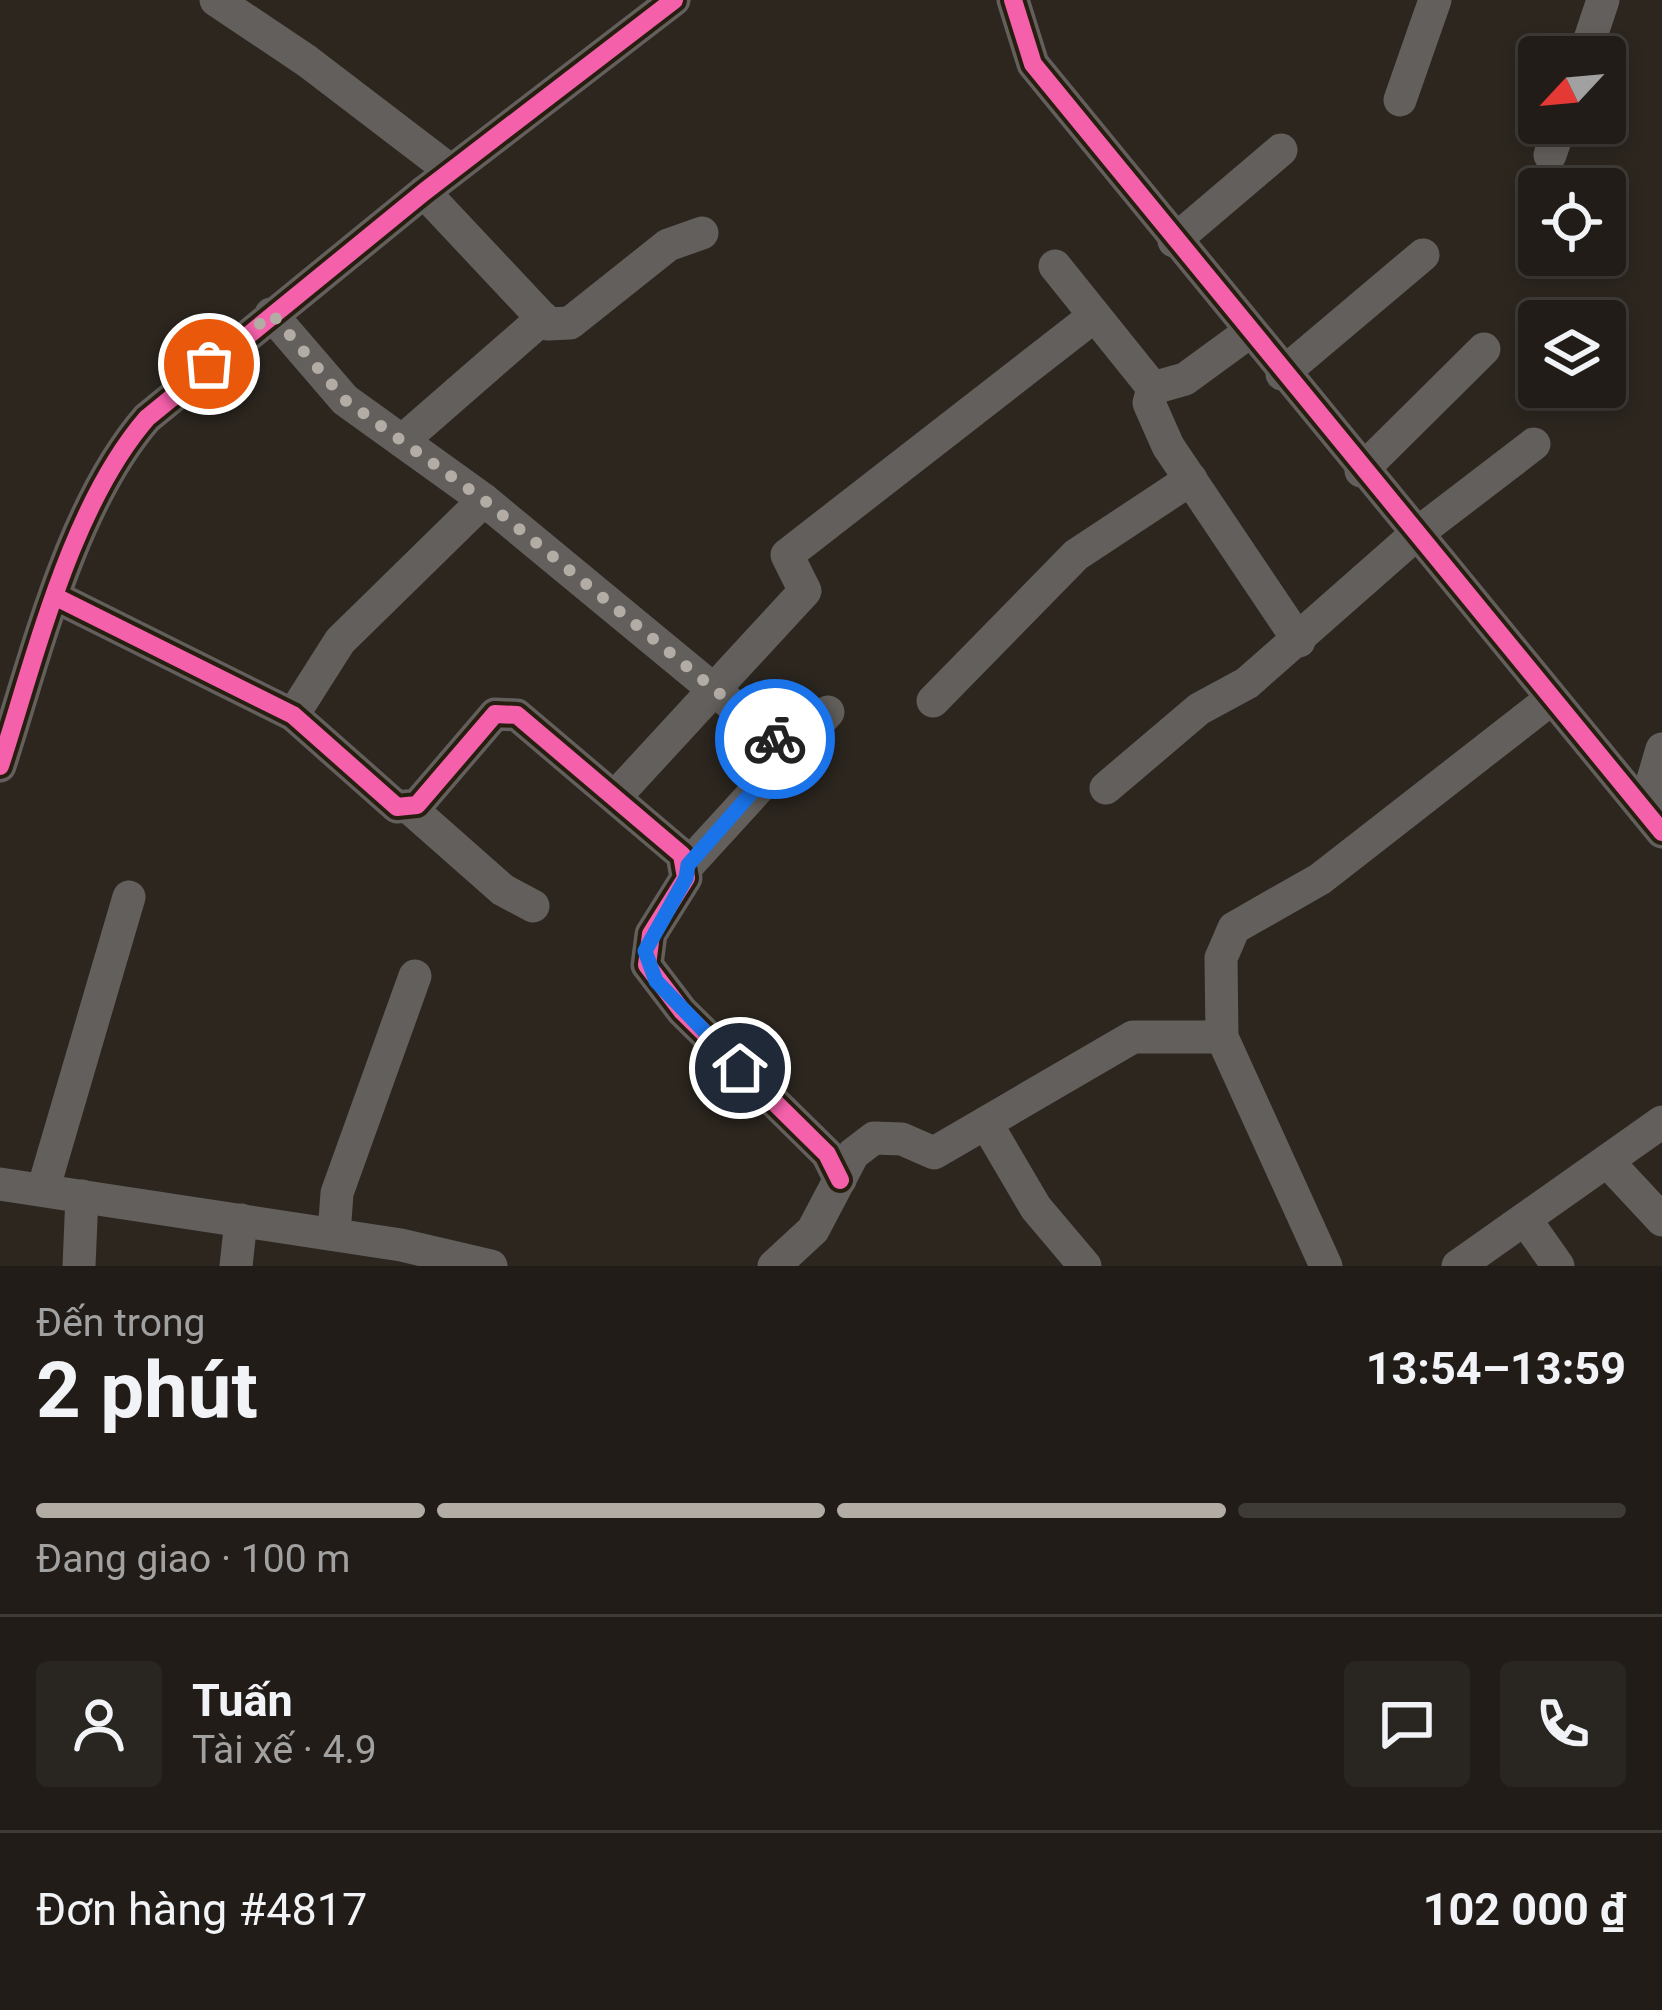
<!DOCTYPE html>
<html lang="vi">
<head>
<meta charset="utf-8">
<style>
	:root { --surface:#211c17; --page:#292520; --text:#f1f3f6; --muted:#a2a1a1; --line:#3e3a36; --accent:#b2aca4 }
	body { margin:0; font-family:Roboto,sans-serif; background:var(--page); color:var(--text); height:100vh; display:flex; flex-direction:column; font-size:45px; white-space:nowrap }
	* { box-sizing:border-box; margin:0 }
	p { font-size:39px; color:var(--muted) }
	.icon { flex:none; width:66px; height:66px; fill:none; stroke:currentColor; stroke-width:2; stroke-linecap:round; stroke-linejoin:round }
	.map { position:relative; height:1266px; overflow:hidden }
	.details { display:flex; flex-direction:column; background:var(--surface); flex:1 }
	.details>* { flex:none }
	.needle { width:78px; rotate:244deg }
	.fabs { position:absolute; left:1518px; top:36px; display:grid; gap:24px }
	.fabs a { display:grid; place-items:center; width:108px; height:108px; border-radius:12px; background:var(--surface); box-shadow:0 6px 18px #0003,0 0 0 3px var(--line); font-size:60px }
	.pin { position:absolute; display:grid; place-items:center; width:102px; height:102px; color:#fff; margin:-51px; border:6px solid #fff; border-radius:50%; box-shadow:0 3px 12px #0007 }
	.courier { position:absolute; display:grid; place-items:center; width:120px; height:120px; margin:-60px; border:9px solid #1a73e8; border-radius:50%; background:#fff; color:#222; box-shadow:0 3px 15px #0007 }
	.headline em { font-style:normal; font-weight:700 }
	.headline div { display:flex; flex-direction:column-reverse }
	.headline { display:flex; align-items:center; justify-content:space-between; height:204px; padding:0 36px }
	h1 { font-size:78px; font-weight:700; line-height:90px }
	.bar { display:grid; grid-template-columns:repeat(4,1fr); gap:18px 12px; align-content:center; height:144px; padding:0 36px }
	.bar i { height:15px; border-radius:9px; background:var(--line) }
	.bar .on { background:var(--accent) }
	.bar p { grid-column:span 4 }
	.line { display:flex; align-items:center; gap:30px; padding:0 36px; border-top:3px solid var(--line) }
	.line div { flex:1 }
	.round { display:grid; place-items:center; flex:none; width:126px; height:126px; border-radius:12px; background:var(--page) }
	.map>svg:first-child { display:block }
</style>
</head>
<body>
<div class="map">
<svg width="1662" height="1266" viewBox="0 0 1662 1266">
	<rect width="100%" height="100%" fill="#2c261f"/>
	<g fill="none" stroke-linecap="round" stroke-linejoin="round">
		<g stroke="#625f5c" stroke-width="33">
			<polyline points="216,0 307,61 451,171"/>
			<polyline points="1013,0 1033,64 1662,832"/>
			<polyline points="1584,57 1603,0"/>
			<polyline points="1400,100 1435,0"/>
			<polyline points="1550,155 1561,123"/>
			<polyline points="424,192 548,324 570,323 668,245 702,233"/>
			<polyline points="1174,241 1281,150"/>
			<polyline points="1055,266 1153,388 1185,379 1248,333"/>
			<polyline points="271,314 345,400 484,500 788,751"/>
			<polyline points="1282,374 1423,255"/>
			<polyline points="1153,388 1149,403 1168,446 1299,641"/>
			<polyline points="402,441 543,318"/>
			<polyline points="1361,471 1484,349"/>
			<polyline points="56,597 293,715 397,807 417,805 495,714 517,715 682,855 686,878 651,934 647,965 682,1011 827,1154 840,1180"/>
			<polyline points="933,701 1076,555 1191,479"/>
			<polyline points="293,715 340,641 484,500"/>
			<path d="M0 766C36 655 71 506 147 418L424 192 674 0"/>
			<polyline points="1106,788 1199,709 1247,683 1414,536 1534,444"/>
			<polyline points="615,797 805,591 787,555 1093,317"/>
			<polyline points="410,808 503,890 533,906"/>
			<polyline points="1644,810 1662,749"/>
			<polyline points="688,865 828,712"/>
			<polyline points="986,1123 1036,1208 1085,1266"/>
			<polyline points="1607,1161 1662,1220"/>
			<polyline points="0,1184 401,1245 491,1266"/>
			<polyline points="43,1190 129,897"/>
			<polyline points="1525,1219 1558,1266"/>
			<polyline points="334,1234 337,1193 415,976"/>
			<polyline points="79,1266 82,1196"/>
			<polyline points="236,1266 241,1220"/>
			<polyline points="774,1266 813,1230 853,1154 874,1138 902,1139 934,1153 1133,1037 1222,1037"/>
			<polyline points="1326,1266 1222,1037 1221,958 1234,928 1320,879 1551,699"/>
			<polyline points="1458,1266 1662,1122"/>
		</g>
		<defs>
			<g id="cycleway">
				<polyline points="1013,0 1033,64 1662,832"/>
				<polyline points="56,597 293,715 397,807 417,805 495,714 517,715 682,855 686,878 651,934 647,965 682,1011 827,1154 840,1180"/>
				<path d="M0 766C36 655 71 506 147 418L424 192 674 0"/>
			</g>
		</defs>
		<use href="#cycleway" stroke="#271e10" stroke-width="26"/>
		<use href="#cycleway" stroke="#f560ab" stroke-width="18"/>
	</g>
	<g fill="none" stroke-linecap="round" stroke-linejoin="round">
		<polyline stroke="#b2aca4" stroke-width="12" stroke-dasharray="0 21.6" points="209,364 272,314 345,400 484,500 775,739"/>
		<polyline stroke="#1a73e8" stroke-width="15" points="740,1068 656,981 645,951 686,878 688,865 788,751 775,739"/>
	</g>
</svg>
<div class="fabs">
<a><svg class="needle" viewBox="-14 -14 28 28"><path d="M0-13l5 13h-10z" fill="#e53935"/><path d="M0 13l5-13h-10z" fill="#a2a1a1"/></svg></a>
<a><svg class="icon" aria-label="locate" viewBox="0 0 24 24"><circle cx="12" cy="12" r="6"/><path d="M12 2v4M12 18v4M2 12h4M18 12h4"/></svg></a>
<a><svg class="icon" aria-label="layers" viewBox="0 0 24 24"><path d="M12 4l9 5-9 5-9-5zM3 14l9 5 9-5"/></svg></a>
</div>
<div class="pin" style="left:209px;top:364px;background:#ea580c"><svg class="icon" aria-label="bag" viewBox="0 0 24 24"><path d="M5 8h14l-1 12H6zM9 8a3 3 0 0 1 6 0"/></svg></div>
<div class="pin" style="left:740px;top:1068px;background:#1f2937"><svg class="icon" aria-label="home" viewBox="0 0 24 24"><path d="M3 11l9-7 9 7M6 9v11h12V9"/></svg></div>
<div class="courier" style="left:775px;top:739px"><svg class="icon" aria-label="bike" viewBox="0 0 24 24"><circle cx="6" cy="16" r="4"/><circle cx="18" cy="16" r="4"/><path d="M6 16l4-8h5l3 8M10 8l3 8H6M13 5h3"/></svg></div>
</div>
<section class="details">
<div class="headline"><div><h1>2 phút</h1><p>Đến trong</p></div><em>13:54–13:59</em></div>
<div class="bar"><i class="on"></i><i class="on"></i><i class="on"></i><i></i><p>Đang giao · 100 m</p></div>
<div class="line" style="height:216px"><a class="round"><svg class="icon" aria-label="person" viewBox="0 0 24 24"><circle cx="12" cy="8" r="4"/><path d="M4 21q1-7 8-7t8 7"/></svg></a><div><b>Tuấn</b><p>Tài xế · 4.9</p></div><a class="round"><svg class="icon" aria-label="chat" viewBox="0 0 24 24"><path d="M4 5h16v11H9l-5 4z"/></svg></a><a class="round"><svg class="icon" aria-label="phone" viewBox="0 0 24 24"><path d="M5 4h4l2 5-3 2q2 4 5 5l2-3 5 2v4C11 20 4 13 5 4z"/></svg></a></div>
<div class="line" style="height:156px"><div>Đơn hàng #4817</div><b>102 000 ₫</b></div>
</section>
</body>
</html>
